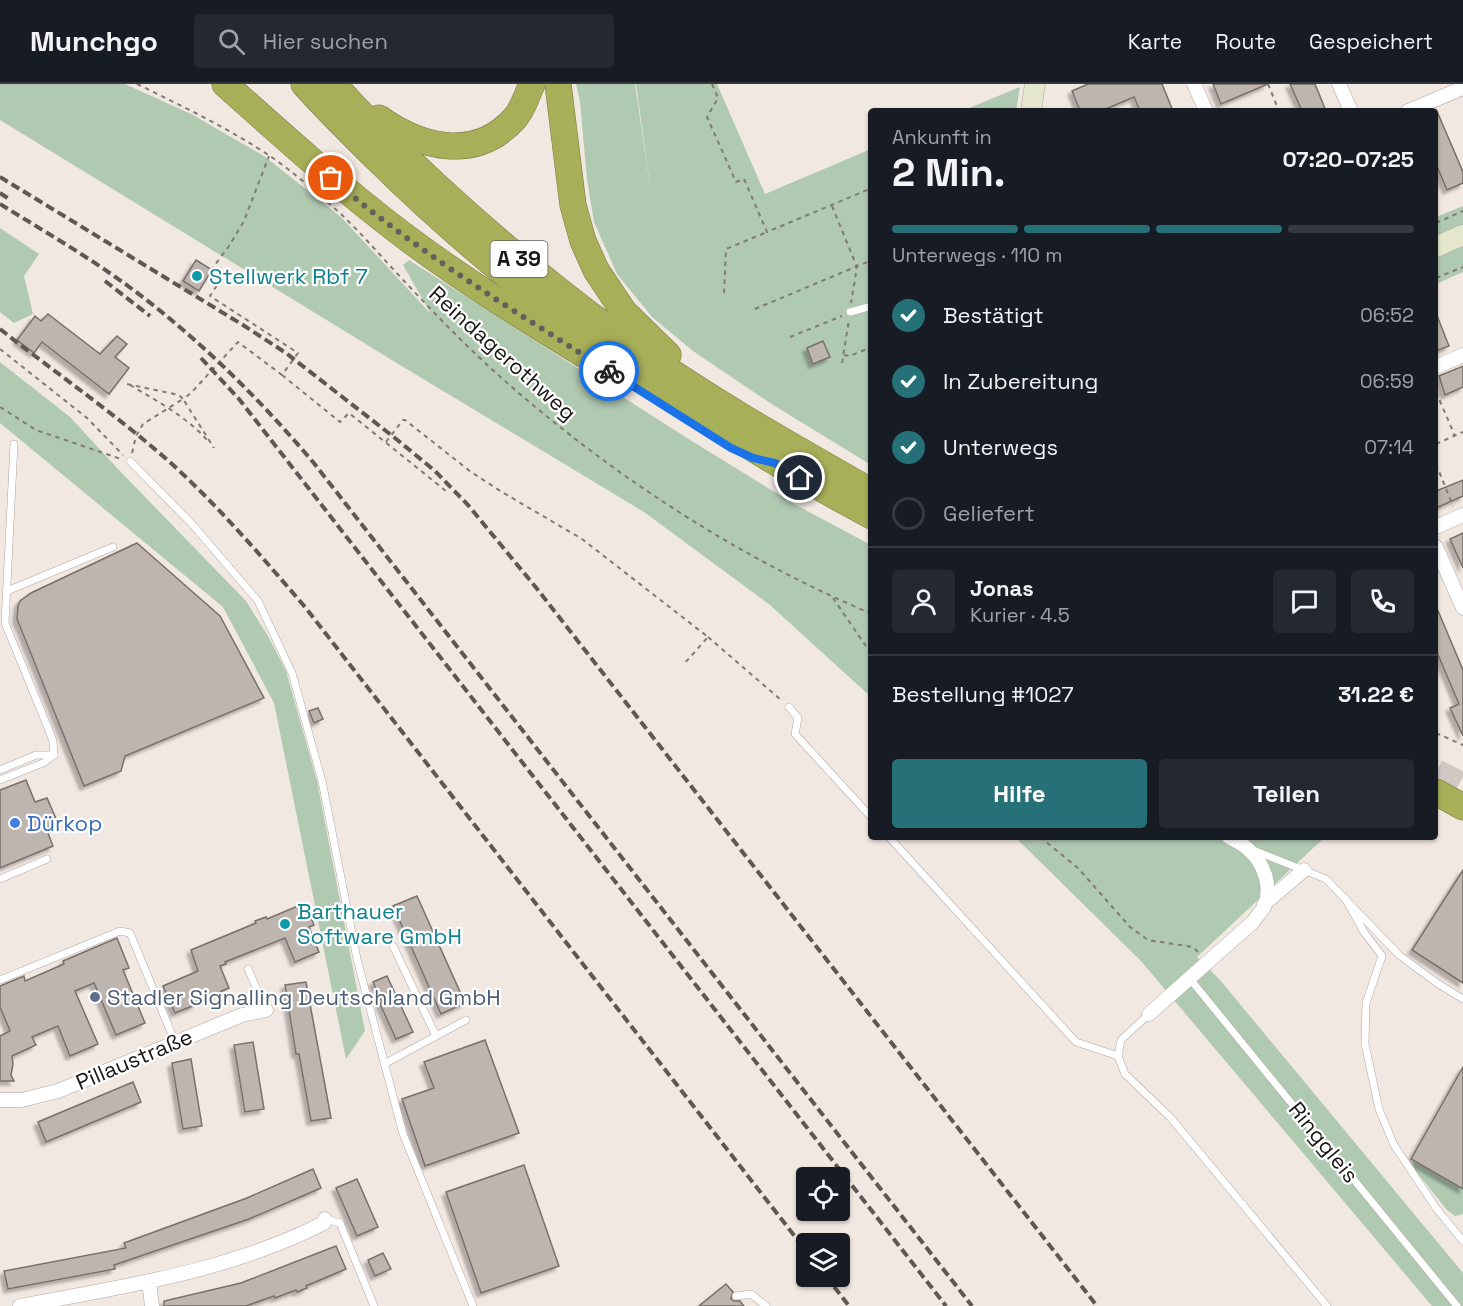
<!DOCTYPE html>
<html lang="de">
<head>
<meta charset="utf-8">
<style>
	:root { --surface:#171b24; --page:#242831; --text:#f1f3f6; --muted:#9ea1a6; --line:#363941; --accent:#267077 }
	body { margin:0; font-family:"Space Grotesk",sans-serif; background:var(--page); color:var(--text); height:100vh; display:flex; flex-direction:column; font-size:22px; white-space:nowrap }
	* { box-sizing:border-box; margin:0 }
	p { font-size:20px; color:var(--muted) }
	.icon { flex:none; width:33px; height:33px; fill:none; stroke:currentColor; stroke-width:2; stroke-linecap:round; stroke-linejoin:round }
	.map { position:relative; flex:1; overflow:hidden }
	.panel { position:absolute; left:868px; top:24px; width:570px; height:732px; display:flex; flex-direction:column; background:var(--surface); border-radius:6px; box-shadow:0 2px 4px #0004 }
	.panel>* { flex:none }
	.tools { position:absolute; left:796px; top:1083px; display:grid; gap:12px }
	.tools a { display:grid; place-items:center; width:54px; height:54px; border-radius:6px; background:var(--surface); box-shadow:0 2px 4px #0004; font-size:30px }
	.pin { position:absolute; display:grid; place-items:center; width:51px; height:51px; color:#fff; margin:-26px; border:3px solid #fff; border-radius:50%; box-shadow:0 2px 6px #0007 }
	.courier { position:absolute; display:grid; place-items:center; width:60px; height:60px; margin:-30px; border:4px solid #1a73e8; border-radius:50%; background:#fff; color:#222; box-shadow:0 2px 8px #0007 }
	.overview em { font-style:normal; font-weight:600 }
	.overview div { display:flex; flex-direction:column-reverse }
	.overview { display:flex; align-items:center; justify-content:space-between; height:102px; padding:0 24px }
	h1 { font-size:39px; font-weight:600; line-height:45px }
	.bar { display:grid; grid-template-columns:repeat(4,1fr); gap:9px 6px; align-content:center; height:72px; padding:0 24px }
	.bar i { height:8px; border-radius:4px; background:var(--line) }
	.bar .on { background:var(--accent) }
	.bar p { grid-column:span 4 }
	.line { display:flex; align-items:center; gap:15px; padding:0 24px; border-top:2px solid var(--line) }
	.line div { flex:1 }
	.round { display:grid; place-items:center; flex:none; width:63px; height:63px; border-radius:6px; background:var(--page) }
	ol { padding:0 24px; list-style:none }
	li { display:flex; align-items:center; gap:18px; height:66px }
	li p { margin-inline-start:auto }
	li .icon { padding:6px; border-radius:50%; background:var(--accent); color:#fff; stroke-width:4 }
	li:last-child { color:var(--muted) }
	li i { width:33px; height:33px; border:3px solid var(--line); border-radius:50% }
	.action { display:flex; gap:12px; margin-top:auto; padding:12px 24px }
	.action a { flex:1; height:69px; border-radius:6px; background:var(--accent); color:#fff; font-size:24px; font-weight:600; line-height:69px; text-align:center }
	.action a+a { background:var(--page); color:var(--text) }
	header { display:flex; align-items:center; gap:36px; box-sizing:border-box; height:84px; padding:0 30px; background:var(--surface); border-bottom:2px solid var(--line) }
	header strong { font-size:28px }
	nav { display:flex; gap:33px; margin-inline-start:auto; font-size:21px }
	.search { width:420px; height:54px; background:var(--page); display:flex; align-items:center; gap:15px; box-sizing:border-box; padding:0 21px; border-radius:6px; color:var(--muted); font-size:22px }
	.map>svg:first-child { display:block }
</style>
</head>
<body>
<header>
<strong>Munchgo</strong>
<div class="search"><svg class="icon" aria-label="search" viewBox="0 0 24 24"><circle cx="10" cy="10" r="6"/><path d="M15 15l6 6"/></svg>Hier suchen</div>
<nav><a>Karte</a><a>Route</a><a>Gespeichert</a></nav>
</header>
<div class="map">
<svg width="1463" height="1222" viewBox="0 0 1463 1222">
	<defs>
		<filter id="shadow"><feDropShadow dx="-4" dy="4" stdDeviation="1.5" flood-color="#0004"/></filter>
	</defs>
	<rect width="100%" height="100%" fill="#f2e8e2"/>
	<g fill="#b0c9b1">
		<polygon points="0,0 125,0 193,31 264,72 341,133 431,230 403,181 409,176 687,354 794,420 871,461 871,613 770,521 644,428 400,281 0,36"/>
		<polygon points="576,0 635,0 652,116 636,0 717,0 765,110 871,65 871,381 770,319 693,267 652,233 617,190 594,138 587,96 580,18"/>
		<polygon points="1020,3 1016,27 962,27"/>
		<polygon points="1463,122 1463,188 1436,200 1436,133"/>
		<polygon points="0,144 39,170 24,192 33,230 14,239 0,228"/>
		<polygon points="0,278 70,333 117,384 246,517 268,552 286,587 317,697 365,947 346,975 274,619 223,523 0,339"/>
		<polygon points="1015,753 1325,753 1197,873 1220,896 1463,1189 1463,1222 1432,1222 1141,877"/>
		<polygon points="1414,1077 1463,1105 1463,1130 1455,1132 1447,1126 1415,1086 1413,1080"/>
	</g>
	<g fill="#bfb5af" stroke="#786f6a" stroke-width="1.5" filter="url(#shadow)">
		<polygon points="1088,0 1162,0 1173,27 1140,27 1134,13 1101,27 1080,27 1072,7"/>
		<polygon points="1213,0 1268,0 1221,20"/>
		<polygon points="1290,0 1315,0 1326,27 1302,27"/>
		<polygon points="1436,25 1463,88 1463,99 1447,106 1436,80"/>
		<polygon points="196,176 212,186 199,207 183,197"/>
		<polygon points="1436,229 1449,262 1436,267"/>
		<polygon points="48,230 100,270 117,252 127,260 115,273 129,284 109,310 42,258 34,269 17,256 35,232 41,237"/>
		<polygon points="823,257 830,273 813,280 807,264"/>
		<polygon points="1463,282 1463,303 1445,311 1439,292"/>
		<polygon points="1463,396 1463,412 1436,424 1436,407"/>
		<polygon points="1463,449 1463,484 1450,455"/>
		<polygon points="137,459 220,532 264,614 125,672 121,687 84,702 17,535 18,522 20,517 31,509"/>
		<polygon points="1436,522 1463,586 1463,652 1450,624 1459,620 1436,566"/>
		<polygon points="318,624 323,635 314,639 309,627"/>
		<polygon points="26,696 35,718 47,714 58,739 46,744 53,762 0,784 0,706"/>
		<polygon points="1463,786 1463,899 1412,866"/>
		<polygon points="417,812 465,919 441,930 393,822"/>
		<polygon points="305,819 314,841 309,843 319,868 295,878 285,854 225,878 226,880 220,882 229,904 194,919 195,921 175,929 163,902 198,887 191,866 256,839 255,837 266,833 267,835"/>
		<polygon points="117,854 129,884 123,886 145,939 116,951 94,899 75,907 98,960 70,972 58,942 32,953 36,961 12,972 13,980 11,991 14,997 0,997 0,952 10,947 0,923 0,902 24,892 25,897 64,880 63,877"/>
		<polygon points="387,892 413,948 396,955 380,920 382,918 373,898"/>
		<polygon points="306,898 331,1034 311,1037 299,970 296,970 285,901"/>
		<polygon points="485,956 519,1049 425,1082 402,1015 434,1004 424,978"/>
		<polygon points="253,958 264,1025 245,1028 234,961"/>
		<polygon points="191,975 202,1042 183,1045 172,979"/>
		<polygon points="1463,983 1463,1105 1411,1075"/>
		<polygon points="133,998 141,1018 46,1058 38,1038"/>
		<polygon points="524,1081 559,1182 481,1209 446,1108"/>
		<polygon points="313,1085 321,1104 249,1135 114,1181 115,1185 8,1205 4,1187 126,1164 124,1159 247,1114"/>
		<polygon points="357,1095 378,1143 357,1152 336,1104"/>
		<polygon points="336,1162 346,1185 306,1202 307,1204 297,1208 296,1206 275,1214 274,1212 246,1222 164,1222 164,1217 241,1199"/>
		<polygon points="383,1169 391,1185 375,1192 368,1176"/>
		<polygon points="726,1200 733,1208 731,1215 734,1217 740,1217 744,1222 699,1222"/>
	</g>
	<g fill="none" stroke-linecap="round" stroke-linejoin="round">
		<polyline stroke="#d2c8c3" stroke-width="26" stroke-dasharray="26 13" stroke-linecap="butt" points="1436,688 1463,702"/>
		<defs>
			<g id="lane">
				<polyline points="850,228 872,222"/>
				<polyline points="14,360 5,539 48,644 53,657 54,671"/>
				<polyline points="130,377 192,440 258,517 292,589 322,697 357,875 403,1050 473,1222"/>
				<polyline points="7,507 113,463"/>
				<polyline points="789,623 798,634 795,650 872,734"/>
				<polyline points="0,686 36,671 54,671"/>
				<polyline points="0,696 43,679 54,671"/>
				<polyline points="889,753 1076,958 1118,972"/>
				<polyline points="1253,766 1326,795 1399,871 1437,899 1463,915"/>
				<polyline points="0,795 47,775"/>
				<polyline points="1345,814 1364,848 1382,872 1366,919 1365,960 1379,1025 1394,1061 1436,1124 1463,1157"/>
				<polyline points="393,862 436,952"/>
				<polyline points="248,885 266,926"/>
				<polyline points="1190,895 1457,1222"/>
				<polyline points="0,896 120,847 130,849 175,958"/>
				<polyline points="1149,930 1121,956 1118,972 1125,990 1170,1033 1327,1222"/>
				<polyline points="384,980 466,936"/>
				<polyline points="325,1135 340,1139 374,1222"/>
				<polyline points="736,1212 751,1210 766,1222"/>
			</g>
			<g id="street">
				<polyline points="1194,0 1206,27"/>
				<polyline points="1339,0 1351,27"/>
				<polyline points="1408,27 1463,4"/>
				<polyline points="1436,283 1463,271"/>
				<polyline points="1436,443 1463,431"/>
				<polyline points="1436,463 1463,524"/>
				<polyline points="1264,820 1304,786"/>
				<path d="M1149 930 1253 838C1256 833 1261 828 1264 823 1273 804 1264 779 1249 766 1244 760 1235 757 1229 753"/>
				<polyline points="0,1016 22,1016 58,1007 242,931 266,926"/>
				<polyline points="149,1197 152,1222"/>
				<path d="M20 1222C125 1202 227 1188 324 1139L325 1135"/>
			</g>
			<g id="secondary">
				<polyline points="1031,27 1035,0"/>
				<polyline points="1436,163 1463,151"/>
			</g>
			<g id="highway">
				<path d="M225 0C284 53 343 106 407 154 463 196 523 233 583 270"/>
				<path d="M304 0C327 26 352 50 377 75 522 218 691 336 872 432"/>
				<path d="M334 0C362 33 395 63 427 93 496 157 568 218 646 271 718 321 795 364 872 408"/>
				<polyline points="558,0 573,121 583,157 596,186 624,228 668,271"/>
				<path d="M379 34C421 64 476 78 515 34 523 25 527 11 532 0"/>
				<polyline points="1436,708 1463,723"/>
			</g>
		</defs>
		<use href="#lane" stroke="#b1a7a2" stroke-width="8"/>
		<use href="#street" stroke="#b1a7a2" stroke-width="15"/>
		<use href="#secondary" stroke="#b1a7a2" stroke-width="21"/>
		<use href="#highway" stroke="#767941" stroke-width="27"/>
		<g stroke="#817a76" stroke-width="2" stroke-dasharray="4.5 4.5" stroke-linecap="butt">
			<path d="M137 0C182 22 228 44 270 72 295 89 318 110 341 130 364 152 385 177 407 200 447 243 488 284 533 321 635 406 749 478 872 530"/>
			<polyline points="712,0 718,14 707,33 736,98 744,95 767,148 872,104"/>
			<polyline points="1268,0 1279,27"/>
			<polyline points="832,122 857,183 851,219"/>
			<polyline points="1436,139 1463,127"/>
			<polyline points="1436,194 1463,183"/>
			<polyline points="724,209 726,165 767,148"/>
			<polyline points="755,225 872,176"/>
			<polyline points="790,253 842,232"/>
			<polyline points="0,265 87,334 123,371"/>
			<polyline points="844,271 850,272 872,263"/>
			<polyline points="842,279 849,236"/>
			<polyline points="282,291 340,338 349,329 446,407"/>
			<polyline points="127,300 179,311 183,315 191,309 238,258 282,291 298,269 210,212 223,192 212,185 229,162 244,137 269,72"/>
			<path d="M130 301C157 317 187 333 208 357"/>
			<polyline points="1436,308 1455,352"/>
			<polyline points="0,323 36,346 121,375"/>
			<polyline points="386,358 403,336 405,336 471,388 502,408 582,455 708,553 684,580"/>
			<polyline points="1436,360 1463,348"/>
			<polyline points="132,369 136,352 143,340 183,315 214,364"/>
			<polyline points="1436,380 1453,422"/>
			<polyline points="833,514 872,571"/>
			<polyline points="708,553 781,616"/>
			<polyline points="1436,649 1463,661"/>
			<polyline points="1040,753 1078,784 1130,843 1148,856 1193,863 1198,868"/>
		</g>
		<use href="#lane" stroke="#fff" stroke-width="7"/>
		<use href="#street" stroke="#fff" stroke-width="14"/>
		<use href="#secondary" stroke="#e5e7cd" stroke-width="20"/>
		<use href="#highway" stroke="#a8af59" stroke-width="26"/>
		<g stroke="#5e5854" stroke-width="4" stroke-dasharray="9 4.5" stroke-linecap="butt">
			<polyline points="0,93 243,241 286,269 395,354 435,387 468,421 538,506 1097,1222"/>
			<polyline points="0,109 9,115"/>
			<path d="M0 120C34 141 68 161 101 183 181 237 251 305 313 378L972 1222"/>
			<polyline points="105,197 150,232"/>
			<path d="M0 245C57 290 118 332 172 380 220 424 263 474 305 523L807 1168"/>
			<polyline points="201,274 239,315 946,1222"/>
			<polyline points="826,1192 849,1222"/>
		</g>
	</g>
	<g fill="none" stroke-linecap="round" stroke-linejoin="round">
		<path stroke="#66605c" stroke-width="6" stroke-dasharray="0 10.8" d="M331 94C417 168 514 227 609 287"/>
		<polyline stroke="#1a73e8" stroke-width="8" points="609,287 731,364 753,374 775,379 800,394"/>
	</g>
	<g fill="#0f9aa8" stroke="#fff" stroke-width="2">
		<circle cx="197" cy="192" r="6"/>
		<circle cx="285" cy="840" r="6"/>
	</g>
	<circle fill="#3f7fe0" stroke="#fff" stroke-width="2" cx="15" cy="739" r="6"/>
	<circle fill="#5c6f8a" stroke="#fff" stroke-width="2" cx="95" cy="913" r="6"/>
	<g text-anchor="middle" stroke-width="4.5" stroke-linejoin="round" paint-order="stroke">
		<rect fill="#fff" stroke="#5f5c5a" stroke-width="1.5" x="490.5" y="157" width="57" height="36" rx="4.5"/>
		<g font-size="21" font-weight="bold" fill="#1a1614">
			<text x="519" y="182">A 39</text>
		</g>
		<g font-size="22" fill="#0d838f" stroke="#fff" text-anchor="start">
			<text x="209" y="200">Stellwerk Rbf 7</text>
			<text x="297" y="835">Barthauer<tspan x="297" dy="25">Software GmbH</tspan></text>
		</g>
		<g font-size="22" fill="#1a1614" stroke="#fff">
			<text transform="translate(503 269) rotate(42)" y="8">Reindagerothweg</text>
			<text transform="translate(134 975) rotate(-23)" y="8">Pillaustraße</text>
			<text transform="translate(1324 1058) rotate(51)" y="8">Ringgleis</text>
		</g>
		<g font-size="22" fill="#366cbe" stroke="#fff" text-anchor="start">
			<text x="27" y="747">Dürkop</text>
		</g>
		<g font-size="22" fill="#4e5e75" stroke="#fff" text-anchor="start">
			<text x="107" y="921">Stadler Signalling Deutschland GmbH</text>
		</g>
	</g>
</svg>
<div class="tools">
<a><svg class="icon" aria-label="locate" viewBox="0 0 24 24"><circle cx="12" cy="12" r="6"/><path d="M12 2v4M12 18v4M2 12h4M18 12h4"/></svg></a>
<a><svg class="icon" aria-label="layers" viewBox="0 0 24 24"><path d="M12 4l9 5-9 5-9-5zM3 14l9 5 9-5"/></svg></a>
</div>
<div class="pin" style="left:331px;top:94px;background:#ea580c"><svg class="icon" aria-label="bag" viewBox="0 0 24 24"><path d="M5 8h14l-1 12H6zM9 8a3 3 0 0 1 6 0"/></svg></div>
<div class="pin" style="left:800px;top:394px;background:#1f2937"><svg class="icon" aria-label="home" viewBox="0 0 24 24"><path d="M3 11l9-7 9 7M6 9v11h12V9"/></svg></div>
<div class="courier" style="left:609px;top:287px"><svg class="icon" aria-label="bike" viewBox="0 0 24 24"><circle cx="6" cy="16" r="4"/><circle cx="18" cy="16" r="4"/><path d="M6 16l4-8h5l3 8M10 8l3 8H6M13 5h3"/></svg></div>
<section class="panel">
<div class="overview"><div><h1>2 Min.</h1><p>Ankunft in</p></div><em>07:20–07:25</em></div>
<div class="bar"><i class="on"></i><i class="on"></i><i class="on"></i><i></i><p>Unterwegs · 110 m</p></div>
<ol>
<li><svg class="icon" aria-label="check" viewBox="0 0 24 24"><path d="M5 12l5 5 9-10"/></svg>Bestätigt<p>06:52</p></li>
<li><svg class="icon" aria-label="check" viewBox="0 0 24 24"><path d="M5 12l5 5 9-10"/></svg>In Zubereitung<p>06:59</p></li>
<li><svg class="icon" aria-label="check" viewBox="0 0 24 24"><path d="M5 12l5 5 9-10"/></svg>Unterwegs<p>07:14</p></li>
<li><i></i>Geliefert</li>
</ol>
<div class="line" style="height:108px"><a class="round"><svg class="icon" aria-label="person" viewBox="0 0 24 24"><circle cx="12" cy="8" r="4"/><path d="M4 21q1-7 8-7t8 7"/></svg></a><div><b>Jonas</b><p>Kurier · 4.5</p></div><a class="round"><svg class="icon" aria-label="chat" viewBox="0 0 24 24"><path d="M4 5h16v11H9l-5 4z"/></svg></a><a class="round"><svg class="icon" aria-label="phone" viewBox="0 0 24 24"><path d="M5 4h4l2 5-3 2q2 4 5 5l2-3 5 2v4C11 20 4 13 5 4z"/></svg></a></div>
<div class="line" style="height:78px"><div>Bestellung #1027</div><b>31.22 €</b></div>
<div class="action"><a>Hilfe</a><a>Teilen</a></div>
</section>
</div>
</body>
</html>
